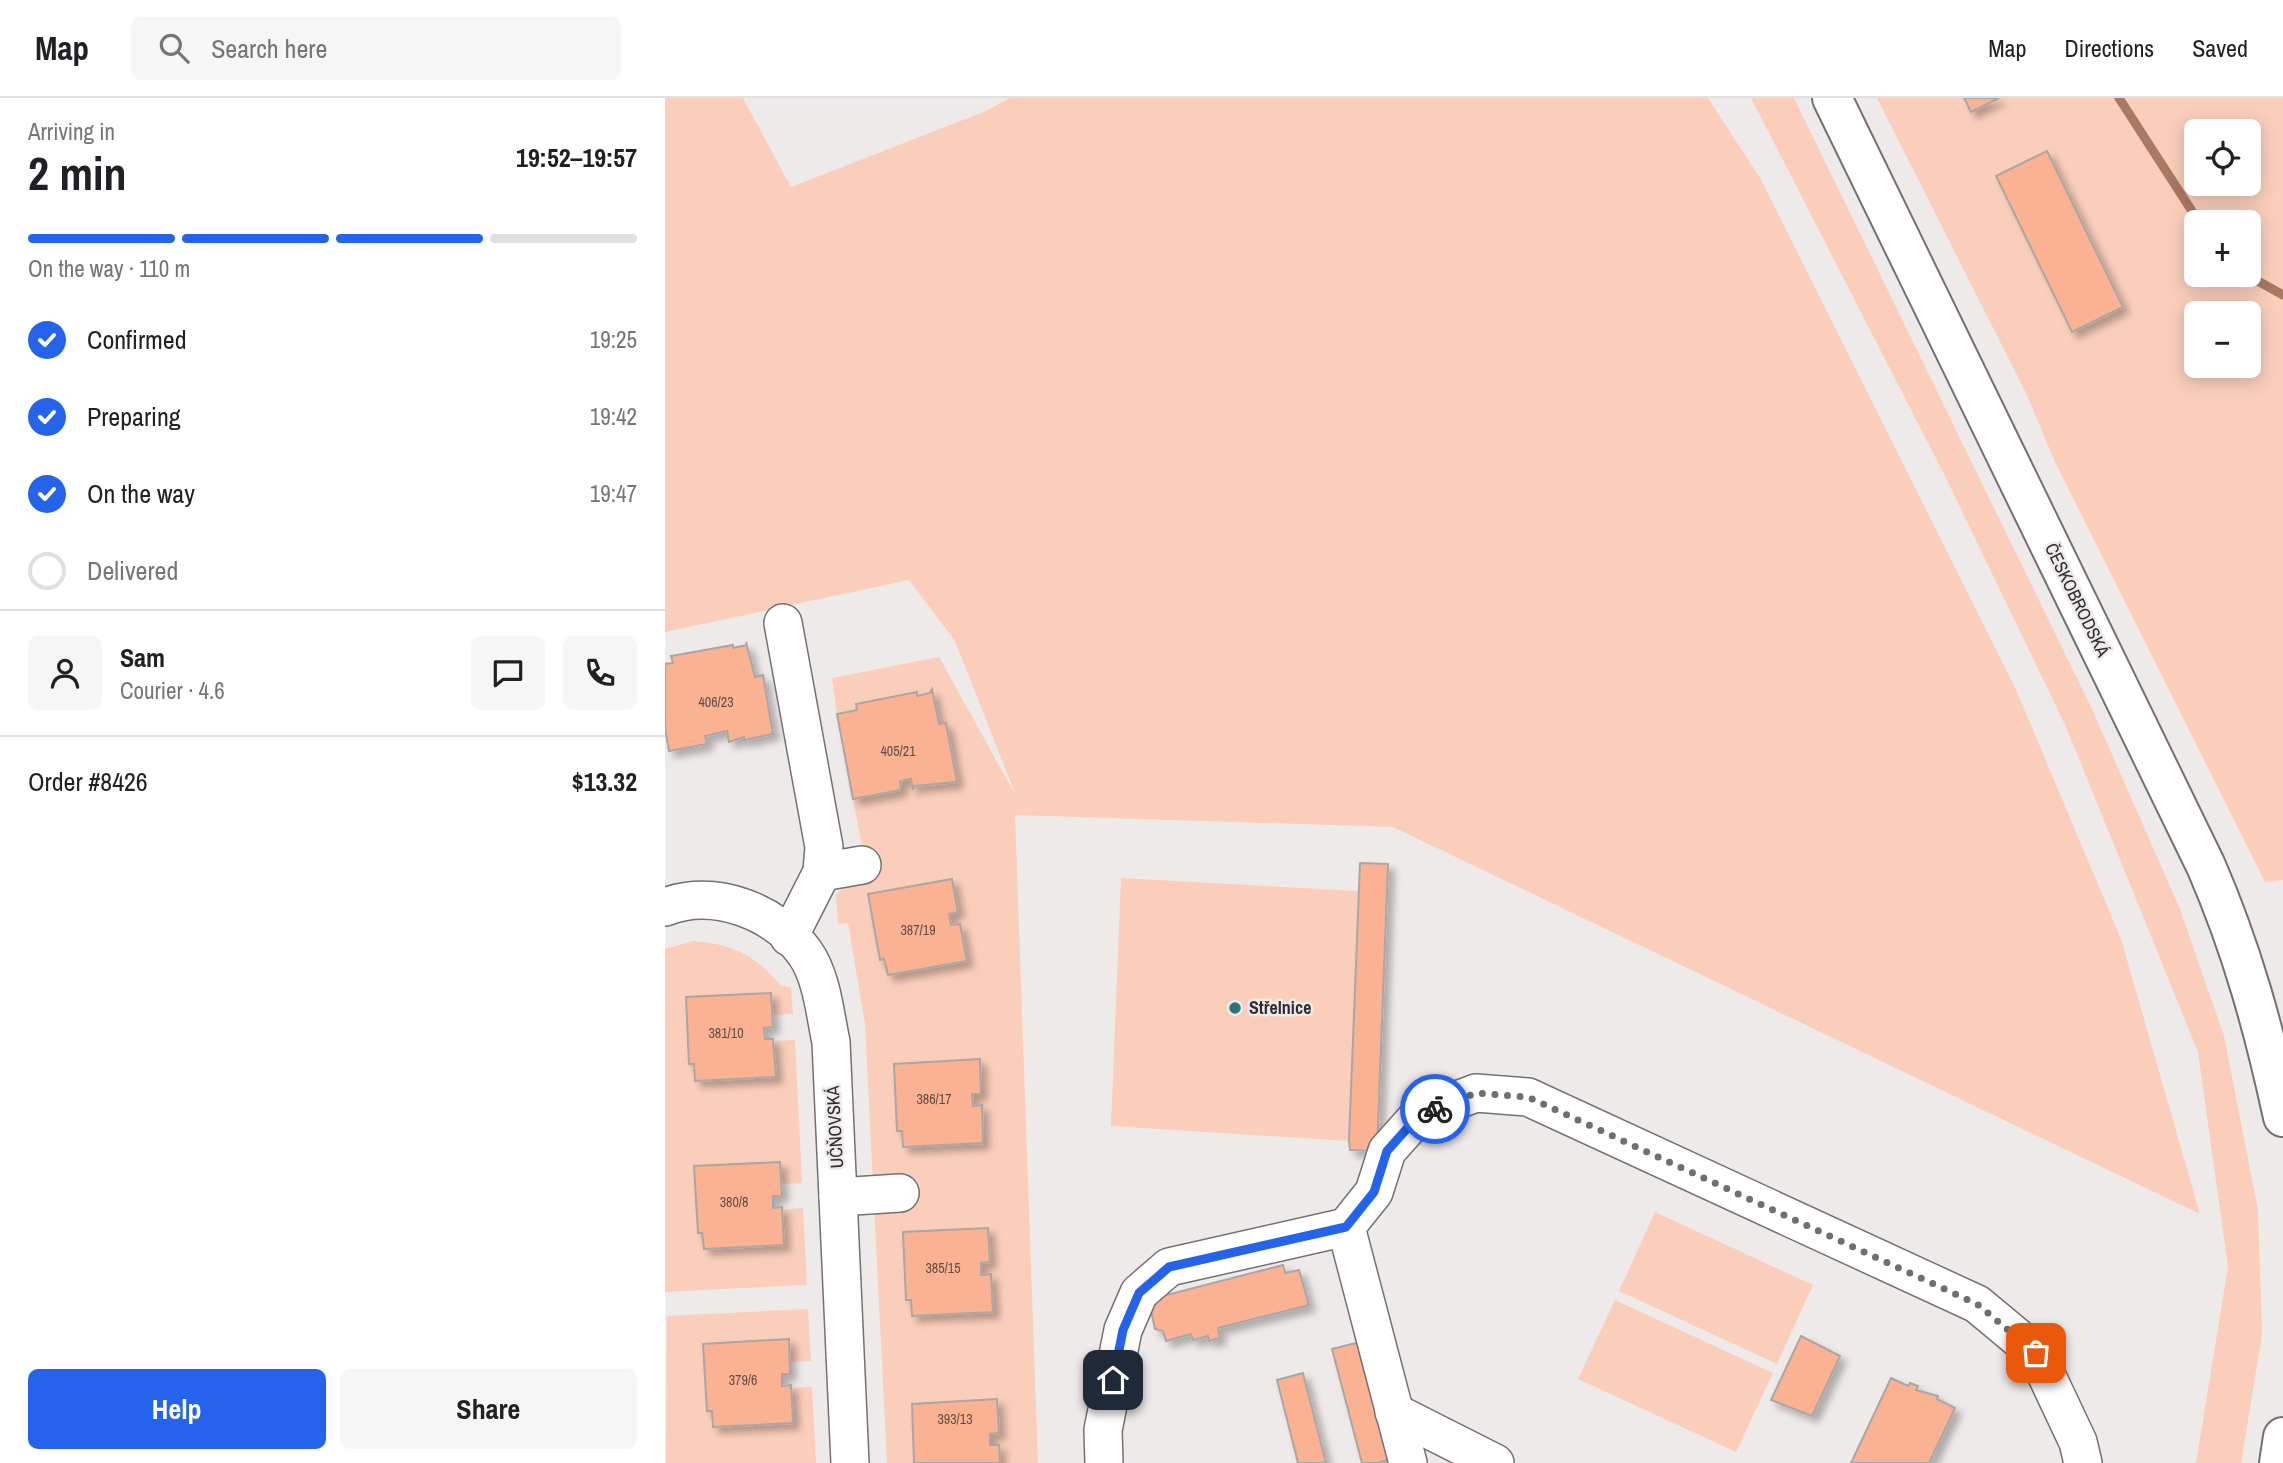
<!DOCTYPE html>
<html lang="en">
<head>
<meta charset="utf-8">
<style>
	:root { --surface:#fff; --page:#f6f6f6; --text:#202124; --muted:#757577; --line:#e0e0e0; --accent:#2563eb }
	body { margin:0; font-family:"Archivo Narrow",sans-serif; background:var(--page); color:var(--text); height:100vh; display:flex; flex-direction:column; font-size:26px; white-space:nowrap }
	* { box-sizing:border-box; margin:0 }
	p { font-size:23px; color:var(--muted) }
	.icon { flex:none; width:38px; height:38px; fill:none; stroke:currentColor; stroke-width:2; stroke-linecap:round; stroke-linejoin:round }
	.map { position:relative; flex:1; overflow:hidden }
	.panel { display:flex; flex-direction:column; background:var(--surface); width:665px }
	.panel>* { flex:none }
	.buttons { position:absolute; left:1519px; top:21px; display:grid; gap:14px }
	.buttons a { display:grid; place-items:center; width:77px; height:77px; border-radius:10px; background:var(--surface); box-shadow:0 4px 18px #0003; font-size:35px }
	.pin { position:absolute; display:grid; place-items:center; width:60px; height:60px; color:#fff; margin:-30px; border-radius:14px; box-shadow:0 4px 10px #0006 }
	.courier { position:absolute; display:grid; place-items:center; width:70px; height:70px; margin:-35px; border:5px solid #2563eb; border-radius:50%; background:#fff; color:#222; box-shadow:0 2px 9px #0007 }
	.head em { font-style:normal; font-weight:700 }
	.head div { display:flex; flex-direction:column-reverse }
	.head { display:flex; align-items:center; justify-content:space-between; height:119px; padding:0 28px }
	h1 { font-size:46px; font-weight:700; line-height:52px }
	.bar { display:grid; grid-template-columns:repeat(4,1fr); gap:10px 7px; align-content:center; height:84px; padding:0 28px }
	.bar i { height:9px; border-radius:5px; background:var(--line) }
	.bar .selected { background:var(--accent) }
	.bar p { grid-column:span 4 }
	.line { display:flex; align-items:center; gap:18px; padding:0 28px; border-top:2px solid var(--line) }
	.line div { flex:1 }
	.round { display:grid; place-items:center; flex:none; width:74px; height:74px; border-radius:10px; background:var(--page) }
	ol { padding:0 28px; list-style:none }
	li { display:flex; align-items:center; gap:21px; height:77px }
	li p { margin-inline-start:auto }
	li .icon { padding:7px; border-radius:50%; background:var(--accent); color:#fff; stroke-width:4 }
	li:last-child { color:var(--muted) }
	li i { width:38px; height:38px; border:4px solid var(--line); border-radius:50% }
	.primary-button { display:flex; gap:14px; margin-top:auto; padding:14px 28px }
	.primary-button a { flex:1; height:80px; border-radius:10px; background:var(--accent); color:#fff; font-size:28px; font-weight:700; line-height:80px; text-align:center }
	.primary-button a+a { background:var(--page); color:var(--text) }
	header { display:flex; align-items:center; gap:42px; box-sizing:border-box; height:98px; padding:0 35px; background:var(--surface); border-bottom:2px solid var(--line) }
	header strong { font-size:33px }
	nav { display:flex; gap:38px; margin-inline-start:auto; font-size:24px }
	.search { width:490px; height:63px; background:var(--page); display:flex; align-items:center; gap:18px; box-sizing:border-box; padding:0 24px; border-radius:10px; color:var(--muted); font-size:26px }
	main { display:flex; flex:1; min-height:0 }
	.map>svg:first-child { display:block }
</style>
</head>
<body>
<header>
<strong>Map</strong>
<div class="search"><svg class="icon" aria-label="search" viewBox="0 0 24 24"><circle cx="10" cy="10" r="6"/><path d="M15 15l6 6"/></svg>Search here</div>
<nav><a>Map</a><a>Directions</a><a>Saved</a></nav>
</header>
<main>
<section class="panel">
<div class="head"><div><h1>2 min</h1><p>Arriving in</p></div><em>19:52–19:57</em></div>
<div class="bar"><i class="selected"></i><i class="selected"></i><i class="selected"></i><i></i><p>On the way · 110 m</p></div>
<ol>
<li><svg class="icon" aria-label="check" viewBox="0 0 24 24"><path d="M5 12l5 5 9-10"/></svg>Confirmed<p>19:25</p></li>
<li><svg class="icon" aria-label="check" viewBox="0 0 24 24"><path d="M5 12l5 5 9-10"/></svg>Preparing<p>19:42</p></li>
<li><svg class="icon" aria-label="check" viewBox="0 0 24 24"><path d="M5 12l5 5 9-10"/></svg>On the way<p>19:47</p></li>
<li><i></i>Delivered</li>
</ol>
<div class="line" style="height:126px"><a class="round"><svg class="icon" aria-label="person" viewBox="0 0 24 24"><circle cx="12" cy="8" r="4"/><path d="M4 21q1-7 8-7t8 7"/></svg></a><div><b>Sam</b><p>Courier · 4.6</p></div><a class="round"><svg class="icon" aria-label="chat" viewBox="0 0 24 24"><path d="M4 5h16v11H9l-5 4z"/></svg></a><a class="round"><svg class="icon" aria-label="phone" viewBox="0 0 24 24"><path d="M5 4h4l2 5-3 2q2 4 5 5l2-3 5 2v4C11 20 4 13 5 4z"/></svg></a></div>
<div class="line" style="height:91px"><div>Order #8426</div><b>$13.32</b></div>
<div class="primary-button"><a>Help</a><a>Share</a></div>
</section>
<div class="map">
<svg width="1618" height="1365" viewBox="0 0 1618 1365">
	<defs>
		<filter id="shadow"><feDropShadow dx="6" dy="6" stdDeviation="3.5" flood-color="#0004"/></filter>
	</defs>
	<rect width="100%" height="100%" fill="#eeeae9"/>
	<g fill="#facebb" fill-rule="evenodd">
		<path d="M0 0H78L126 89 321 13 345 0H1043L1095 80 1352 594 1456 841 1535 1116 728 729 350 717 373 1365H335L334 1347H325V1336L334 1335 332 1301 247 1306 249 1365H222L200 926 183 825 173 826 171 797 184 784 203 778 188 701 236 692 235 683 246 681 248 692 249 688 263 686 264 689 292 683 281 625 274 626 267 592 265 595 252 598 251 595 191 605 192 612 172 616 167 580 274 559 351 698 290 543 244 482 0 534ZM286 781 293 814 284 816 286 827 295 826 302 863 223 877 219 861 214 862 203 796ZM314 961 316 995 307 996 308 1008H317L318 1045 238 1049 237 1033 232 1032 229 966ZM323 1131 325 1164 316 1165V1176H326L327 1214 247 1218 246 1202 241 1201 238 1134Z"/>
		<polygon points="1086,0 1129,0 1427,611 1515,811 1559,938 1593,1112 1597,1237 1576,1365 1531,1365 1563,1169 1533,954 1402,631 1280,378"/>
		<path d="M1212 0H1299L1306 13 1334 0H1618V782L1600 784 1390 364 1361 295ZM1531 33H1584V86H1531ZM1382 53 1458 209 1407 233 1331 78ZM1531 124H1584V177H1531ZM1531 215H1584V268H1531Z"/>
		<polygon points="456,780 693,793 684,1043 446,1028"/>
		<path d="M28 843C65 845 93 858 116 888L126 889 128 916 108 917 106 895 21 899 24 966H29L30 983 111 978 109 943 130 942 137 1085 116 1086 115 1064 29 1068 33 1134 37 1135 39 1151 118 1147 117 1112 138 1110 142 1187 0 1194V851Z"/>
		<polygon points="990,1114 1148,1187 1112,1266 954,1193"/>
		<polygon points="950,1202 1108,1275 1071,1354 913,1281"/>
		<polygon points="143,1211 146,1263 125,1264 123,1242 38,1246 42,1313 47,1313 48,1329 128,1325 126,1290 147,1289 151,1365 1,1365 2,1218"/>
	</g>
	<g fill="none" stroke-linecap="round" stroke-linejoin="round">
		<g stroke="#ab7863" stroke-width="9">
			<polyline points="1454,0 1534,124"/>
			<polyline points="1582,177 1618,197"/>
		</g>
	</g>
	<g fill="#fbb293" stroke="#aaa6a4" stroke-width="2" filter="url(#shadow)">
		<polygon points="1299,0 1334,0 1306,14"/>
		<polygon points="1382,53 1458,209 1407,234 1331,78"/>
		<polygon points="81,544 90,579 98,577 108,636 79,642 79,639 64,644 62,633 40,638 42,646 4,653 0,630 0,566 8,565 6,558 68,547 68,550 82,547"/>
		<polygon points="267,591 274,626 281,625 292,684 249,688 248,692 246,681 235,683 236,692 188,701 172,616 192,612 191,606 252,594 252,598 265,595"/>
		<polygon points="695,765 723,766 712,1053 685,1052 684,1043"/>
		<polygon points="287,781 293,814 284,816 286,827 295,826 302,863 223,877 219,861 215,862 203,796"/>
		<polygon points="106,895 108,929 99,930 100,941 108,941 111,979 30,983 29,966 24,966 21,899"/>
		<polygon points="315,961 316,996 307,996 308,1008 317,1007 318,1045 238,1049 237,1033 232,1033 229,966"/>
		<polygon points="115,1064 117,1098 108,1098 108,1110 117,1109 119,1147 39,1151 37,1135 33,1135 29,1068"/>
		<polygon points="323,1130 325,1164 316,1165 316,1177 326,1176 328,1214 247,1218 246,1202 241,1202 238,1134"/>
		<polygon points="618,1167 620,1175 634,1172 644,1207 553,1230 555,1240 544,1243 543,1238 528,1242 526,1236 501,1243 498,1233 490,1231 485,1208 491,1206 490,1200"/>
		<polygon points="1136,1238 1175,1258 1147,1318 1106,1302"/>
		<polygon points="124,1241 125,1276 117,1276 117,1288 126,1287 128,1325 48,1329 47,1313 42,1313 38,1246"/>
		<polygon points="695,1244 726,1361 712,1365 697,1365 667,1251"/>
		<polygon points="638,1275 661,1365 633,1365 612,1282"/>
		<polygon points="1226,1280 1243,1288 1245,1285 1253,1288 1251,1292 1273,1298 1272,1301 1290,1310 1264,1365 1186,1365"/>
		<polygon points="332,1301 334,1335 325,1336 325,1347 334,1347 335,1365 249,1365 247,1306"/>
	</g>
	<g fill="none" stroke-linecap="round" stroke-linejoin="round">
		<defs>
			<g id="minor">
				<polyline points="118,525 159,749 157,774"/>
				<path d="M0 809C49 790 110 813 140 855 157 879 160 916 166 944L185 1365"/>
				<polyline points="124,839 157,774 197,767"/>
				<polyline points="173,1099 235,1095"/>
				<polyline points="681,1129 743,1365"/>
				<polyline points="729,1314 830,1365"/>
				<polyline points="439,1365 438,1332 458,1232 474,1195 504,1169 681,1129 709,1094 722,1053 755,1016 811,995 863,999 1312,1206 1371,1255 1413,1344 1418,1365"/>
			</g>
			<g id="major">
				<path d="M1167 0 1541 768C1577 851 1599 931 1618 1019"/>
				<polyline points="1614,1365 1618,1339"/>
			</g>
		</defs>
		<use href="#minor" stroke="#74716f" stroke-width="40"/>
		<use href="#major" stroke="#74716f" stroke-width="42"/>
		<use href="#minor" stroke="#fff" stroke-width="37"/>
		<use href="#major" stroke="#fff" stroke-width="38"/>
	</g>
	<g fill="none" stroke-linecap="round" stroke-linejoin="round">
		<polyline stroke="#716e6e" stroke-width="7" stroke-dasharray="0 12.6" points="770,1011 811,995 863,999 1312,1206 1371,1255"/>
		<polyline stroke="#2563eb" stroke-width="9" points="448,1282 458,1232 474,1195 504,1169 681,1129 709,1094 722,1053 755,1016 770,1011"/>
	</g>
	<circle fill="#2b7574" stroke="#eeeae9" stroke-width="2.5" cx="570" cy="910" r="7"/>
	<g text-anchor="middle" stroke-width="5" stroke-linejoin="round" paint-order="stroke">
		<g font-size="14" fill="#614e46">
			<text x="51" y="609">406/23</text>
			<text x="233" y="658">405/21</text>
			<text x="253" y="837">387/19</text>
			<text x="61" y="940">381/10</text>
			<text x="269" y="1006">386/17</text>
			<text x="69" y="1109">380/8</text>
			<text x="278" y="1175">385/15</text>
			<text x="78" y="1287">379/6</text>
			<text x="290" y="1326">393/13</text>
		</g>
		<g font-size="18" fill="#2e2c2c" stroke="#eeeae9">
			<text transform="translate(1412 502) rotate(64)" y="6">ČESKOBRODSKÁ</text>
			<text transform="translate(170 1029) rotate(-93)" y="6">UČŇOVSKÁ</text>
		</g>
		<g font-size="18" font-weight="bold" fill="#2e2c2c" stroke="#eeeae9" text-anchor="start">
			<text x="584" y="916">Střelnice</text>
		</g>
	</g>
</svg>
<div class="buttons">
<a><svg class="icon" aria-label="locate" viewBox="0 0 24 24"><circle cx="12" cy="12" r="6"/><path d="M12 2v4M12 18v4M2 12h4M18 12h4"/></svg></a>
<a>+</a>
<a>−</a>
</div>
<div class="pin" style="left:1371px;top:1255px;background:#ea580c"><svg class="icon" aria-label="bag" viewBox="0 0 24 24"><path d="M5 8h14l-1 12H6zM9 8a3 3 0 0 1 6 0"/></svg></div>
<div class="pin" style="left:448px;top:1282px;background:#1f2937"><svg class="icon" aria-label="home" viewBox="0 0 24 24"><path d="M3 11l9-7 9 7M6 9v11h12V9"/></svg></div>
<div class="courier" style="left:770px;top:1011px"><svg class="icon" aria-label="bike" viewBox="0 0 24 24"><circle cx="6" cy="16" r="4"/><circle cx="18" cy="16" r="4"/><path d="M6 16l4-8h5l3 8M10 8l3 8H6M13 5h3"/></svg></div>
</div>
</main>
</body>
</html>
